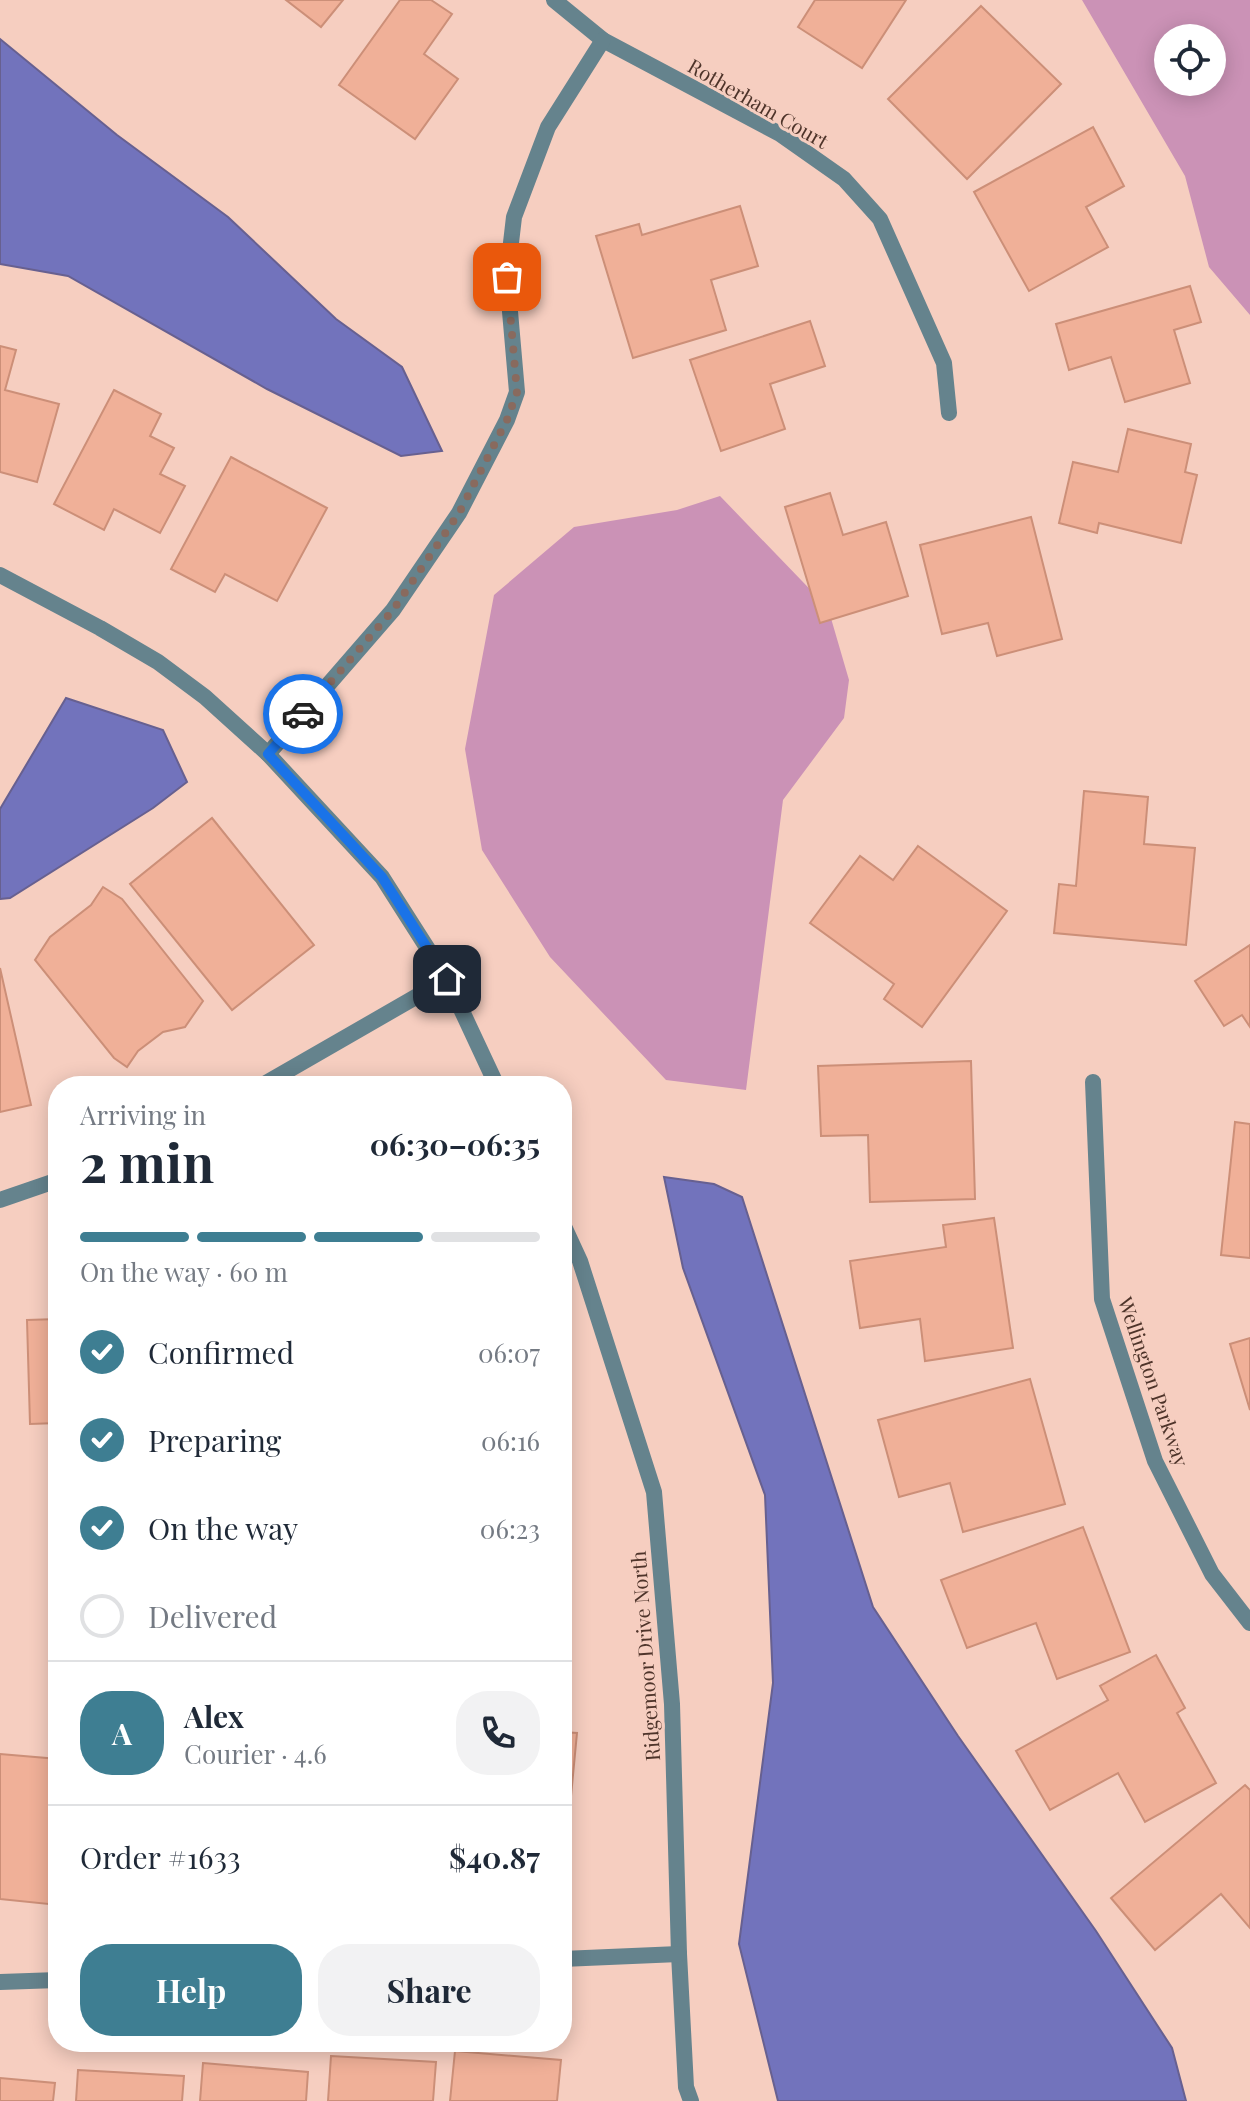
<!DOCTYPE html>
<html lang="en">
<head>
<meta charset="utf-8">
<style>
	:root { --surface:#fff; --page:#f2f2f3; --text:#1f2937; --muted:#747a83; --line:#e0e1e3; --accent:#3e7e92 }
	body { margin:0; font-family:"Playfair Display",serif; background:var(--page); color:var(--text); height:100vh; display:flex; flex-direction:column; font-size:30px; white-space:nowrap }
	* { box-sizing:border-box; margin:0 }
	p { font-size:26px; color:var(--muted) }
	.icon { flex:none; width:44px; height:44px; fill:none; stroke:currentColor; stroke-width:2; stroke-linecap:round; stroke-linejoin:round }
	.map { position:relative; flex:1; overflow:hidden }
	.drawer { position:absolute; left:48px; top:1076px; width:524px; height:976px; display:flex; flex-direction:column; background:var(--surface); border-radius:32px; box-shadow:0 4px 20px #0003 }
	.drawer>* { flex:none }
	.controls { position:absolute; left:1154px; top:24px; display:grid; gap:16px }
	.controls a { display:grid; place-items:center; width:72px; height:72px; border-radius:50%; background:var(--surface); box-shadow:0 4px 20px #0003; font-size:40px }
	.pin { position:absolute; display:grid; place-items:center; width:68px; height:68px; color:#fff; margin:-34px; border-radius:16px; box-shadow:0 4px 12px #0006 }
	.courier { position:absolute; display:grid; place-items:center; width:80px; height:80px; margin:-40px; border:6px solid #1a73e8; border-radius:50%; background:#fff; color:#222; box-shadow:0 2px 10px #0007 }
	.overview em { font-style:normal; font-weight:700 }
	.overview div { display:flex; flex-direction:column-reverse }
	.overview { display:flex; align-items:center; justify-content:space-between; height:136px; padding:0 32px }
	h1 { font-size:52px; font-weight:700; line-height:60px }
	.bar { display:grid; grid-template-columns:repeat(4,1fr); gap:12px 8px; align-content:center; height:96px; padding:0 32px }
	.bar i { height:10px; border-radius:6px; background:var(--line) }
	.bar .selected { background:var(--accent) }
	.bar p { grid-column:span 4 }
	.line { display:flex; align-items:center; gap:20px; padding:0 32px; border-top:2px solid var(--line) }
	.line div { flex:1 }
	.round { display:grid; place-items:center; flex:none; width:84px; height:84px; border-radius:32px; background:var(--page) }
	ol { padding:0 32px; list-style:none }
	li { display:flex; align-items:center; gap:24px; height:88px }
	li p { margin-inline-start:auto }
	li .icon { padding:8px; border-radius:50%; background:var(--accent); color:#fff; stroke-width:4 }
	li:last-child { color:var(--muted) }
	li i { width:44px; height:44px; border:4px solid var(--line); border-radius:50% }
	.action { display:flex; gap:16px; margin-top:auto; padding:16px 32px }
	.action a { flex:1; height:92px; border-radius:32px; background:var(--accent); color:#fff; font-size:32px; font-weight:700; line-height:92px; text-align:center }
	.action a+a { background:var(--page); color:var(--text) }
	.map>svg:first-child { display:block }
</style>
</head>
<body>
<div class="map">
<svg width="1250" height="2101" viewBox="0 0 1250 2101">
	<rect width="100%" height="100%" fill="#f6cec0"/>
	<g fill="#cb92b6" fill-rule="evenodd">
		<path d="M1082 0H1250V315L1209 267 1185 176ZM1212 38V82H1168V38Z"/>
		<polygon points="720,496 828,608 849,680 844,718 783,800 746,1090 666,1080 550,957 482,850 465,749 494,595 574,527 677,510"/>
	</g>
	<g fill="#7273bc" stroke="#676090" stroke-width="2">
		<polygon points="0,39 117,135 228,217 336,319 402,367 442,451 401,456 267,389 68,276 0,264"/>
		<polygon points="66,698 163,730 187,782 153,808 10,898 0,899 0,809"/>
		<polygon points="664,1177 714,1184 742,1197 873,1607 958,1736 1096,1931 1172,2048 1186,2101 778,2101 739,1944 773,1683 765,1495 683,1268"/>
	</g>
	<g fill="#f0b098" stroke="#cc8f78" stroke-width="2">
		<polygon points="286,0 343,0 321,27"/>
		<polygon points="400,0 431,0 452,14 424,54 458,79 415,139 339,85"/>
		<polygon points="815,0 906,0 862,68 798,27"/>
		<polygon points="981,6 1061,84 967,179 888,99"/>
		<polygon points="1093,127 1124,186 1086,207 1108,247 1029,291 974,192"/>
		<polygon points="740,206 758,266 711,280 726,330 633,358 596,236 639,224 642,235"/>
		<polygon points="1190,286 1201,322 1174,330 1190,383 1125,402 1111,357 1069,370 1056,324"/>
		<polygon points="810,321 825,366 770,384 785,429 721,451 690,360"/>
		<polygon points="0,346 16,350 5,390 59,404 37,482 0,472"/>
		<polygon points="114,390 161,414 150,436 174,448 160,474 185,486 160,533 114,509 104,530 54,504"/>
		<polygon points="1128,429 1191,444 1185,472 1197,475 1181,543 1099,523 1097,533 1059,523 1073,462 1118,472"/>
		<polygon points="231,457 327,508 277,601 225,574 215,592 171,569"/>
		<polygon points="830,493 843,535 886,522 908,596 820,623 785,507"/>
		<polygon points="1031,517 1062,639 997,656 988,623 942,634 920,545"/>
		<polygon points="1084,791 1148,797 1144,844 1195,848 1186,945 1054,933 1059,884 1076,886"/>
		<polygon points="212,818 314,945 232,1010 130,884"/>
		<polygon points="918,846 1007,911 922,1027 884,999 894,984 810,923 860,856 893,880"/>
		<polygon points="103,887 122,899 203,1001 185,1027 163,1032 138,1051 127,1067 114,1058 35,960 50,937 91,905"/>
		<polygon points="1250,945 1250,1027 1242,1015 1224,1026 1195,981"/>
		<polygon points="0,968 31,1105 0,1112"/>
		<polygon points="971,1061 975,1199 870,1202 868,1135 821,1136 818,1066"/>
		<polygon points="1235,1122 1250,1124 1250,1258 1221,1255"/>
		<polygon points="994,1218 1013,1348 925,1361 920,1319 860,1328 850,1261 946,1247 943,1225"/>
		<polygon points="58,1319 58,1423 30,1424 27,1320"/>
		<polygon points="1250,1338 1250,1410 1230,1344"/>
		<polygon points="1030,1379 1065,1504 963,1532 950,1483 899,1497 878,1420"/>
		<polygon points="1083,1527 1130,1652 1057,1679 1036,1623 967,1648 941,1580"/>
		<polygon points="1156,1655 1185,1708 1177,1713 1216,1783 1145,1822 1118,1773 1050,1810 1016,1751 1108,1700 1100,1686"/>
		<polygon points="562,1732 577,1733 563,1880 562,1880"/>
		<polygon points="0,1754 58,1759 58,1905 0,1899"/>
		<polygon points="1245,1785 1250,1790 1250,1928 1221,1894 1155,1950 1111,1898"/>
		<polygon points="455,2051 561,2060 557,2101 450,2101"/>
		<polygon points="331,2056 436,2062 433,2101 328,2101"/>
		<polygon points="203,2063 308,2072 306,2101 200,2101"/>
		<polygon points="78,2070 184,2076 182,2101 76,2101"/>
		<polygon points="0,2078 55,2083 53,2101 0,2101"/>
	</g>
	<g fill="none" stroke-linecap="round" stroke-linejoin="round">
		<g stroke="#65838d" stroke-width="16">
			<polyline points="554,0 603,40 780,134 844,179 880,219 944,363 949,413"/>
			<polyline points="0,575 100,628 158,662 205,697 268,754 382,877 447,979 497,1086"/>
			<polyline points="268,754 393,610 459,513 507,420 517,392 507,277 514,217 548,127 603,40"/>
			<polyline points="1093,1082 1102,1299 1155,1461 1212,1574 1250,1623"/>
			<polyline points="261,1086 447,979"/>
			<polyline points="0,1200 58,1180"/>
			<polyline points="562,1222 580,1261 654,1492 672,1704 679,1954 686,2087 691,2101"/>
			<polyline points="562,1959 679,1954"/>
			<polyline points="0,1982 58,1980"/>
		</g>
	</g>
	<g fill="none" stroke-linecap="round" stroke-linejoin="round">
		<polyline stroke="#896a5e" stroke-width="8" stroke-dasharray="0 14.4" points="303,714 393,610 459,513 507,420 517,392 507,277"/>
		<polyline stroke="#1a73e8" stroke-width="10" points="303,714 268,754 382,877 447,979"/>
	</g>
	<g text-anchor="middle" stroke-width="6" stroke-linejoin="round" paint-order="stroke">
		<g font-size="20" fill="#4e342a" stroke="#f6cec0">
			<text transform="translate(758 104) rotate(30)" y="7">Rotherham Court</text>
			<text transform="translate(1153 1382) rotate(71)" y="7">Wellington Parkway</text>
			<text transform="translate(646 1656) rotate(-94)" y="7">Ridgemoor Drive North</text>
		</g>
	</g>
</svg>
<div class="controls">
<a><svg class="icon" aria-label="locate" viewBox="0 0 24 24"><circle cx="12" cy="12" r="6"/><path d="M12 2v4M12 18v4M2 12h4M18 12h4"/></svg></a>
</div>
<div class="pin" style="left:507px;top:277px;background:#ea580c"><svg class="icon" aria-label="bag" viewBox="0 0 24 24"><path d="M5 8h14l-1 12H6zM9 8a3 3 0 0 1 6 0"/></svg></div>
<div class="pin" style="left:447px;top:979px;background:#1f2937"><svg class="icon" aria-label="home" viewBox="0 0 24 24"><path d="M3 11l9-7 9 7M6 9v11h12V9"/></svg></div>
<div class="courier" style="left:303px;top:714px"><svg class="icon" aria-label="car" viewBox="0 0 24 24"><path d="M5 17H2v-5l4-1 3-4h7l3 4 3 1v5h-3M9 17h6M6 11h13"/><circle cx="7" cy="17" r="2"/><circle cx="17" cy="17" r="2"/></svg></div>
<section class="drawer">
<div class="overview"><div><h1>2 min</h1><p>Arriving in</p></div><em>06:30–06:35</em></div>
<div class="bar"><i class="selected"></i><i class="selected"></i><i class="selected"></i><i></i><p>On the way · 60 m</p></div>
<ol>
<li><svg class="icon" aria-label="check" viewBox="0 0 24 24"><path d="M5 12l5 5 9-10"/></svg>Confirmed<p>06:07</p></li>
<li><svg class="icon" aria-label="check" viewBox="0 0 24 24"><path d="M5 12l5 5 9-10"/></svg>Preparing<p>06:16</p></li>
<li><svg class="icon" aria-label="check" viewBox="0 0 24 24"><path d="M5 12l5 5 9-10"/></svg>On the way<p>06:23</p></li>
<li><i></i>Delivered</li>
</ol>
<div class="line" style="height:144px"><b class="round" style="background:var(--accent);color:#fff">A</b><div><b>Alex</b><p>Courier · 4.6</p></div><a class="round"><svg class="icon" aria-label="phone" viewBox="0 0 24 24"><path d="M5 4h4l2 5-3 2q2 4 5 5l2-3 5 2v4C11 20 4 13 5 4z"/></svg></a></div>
<div class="line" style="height:104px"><div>Order #1633</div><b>$40.87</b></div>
<div class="action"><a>Help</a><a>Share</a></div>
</section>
</div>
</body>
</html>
